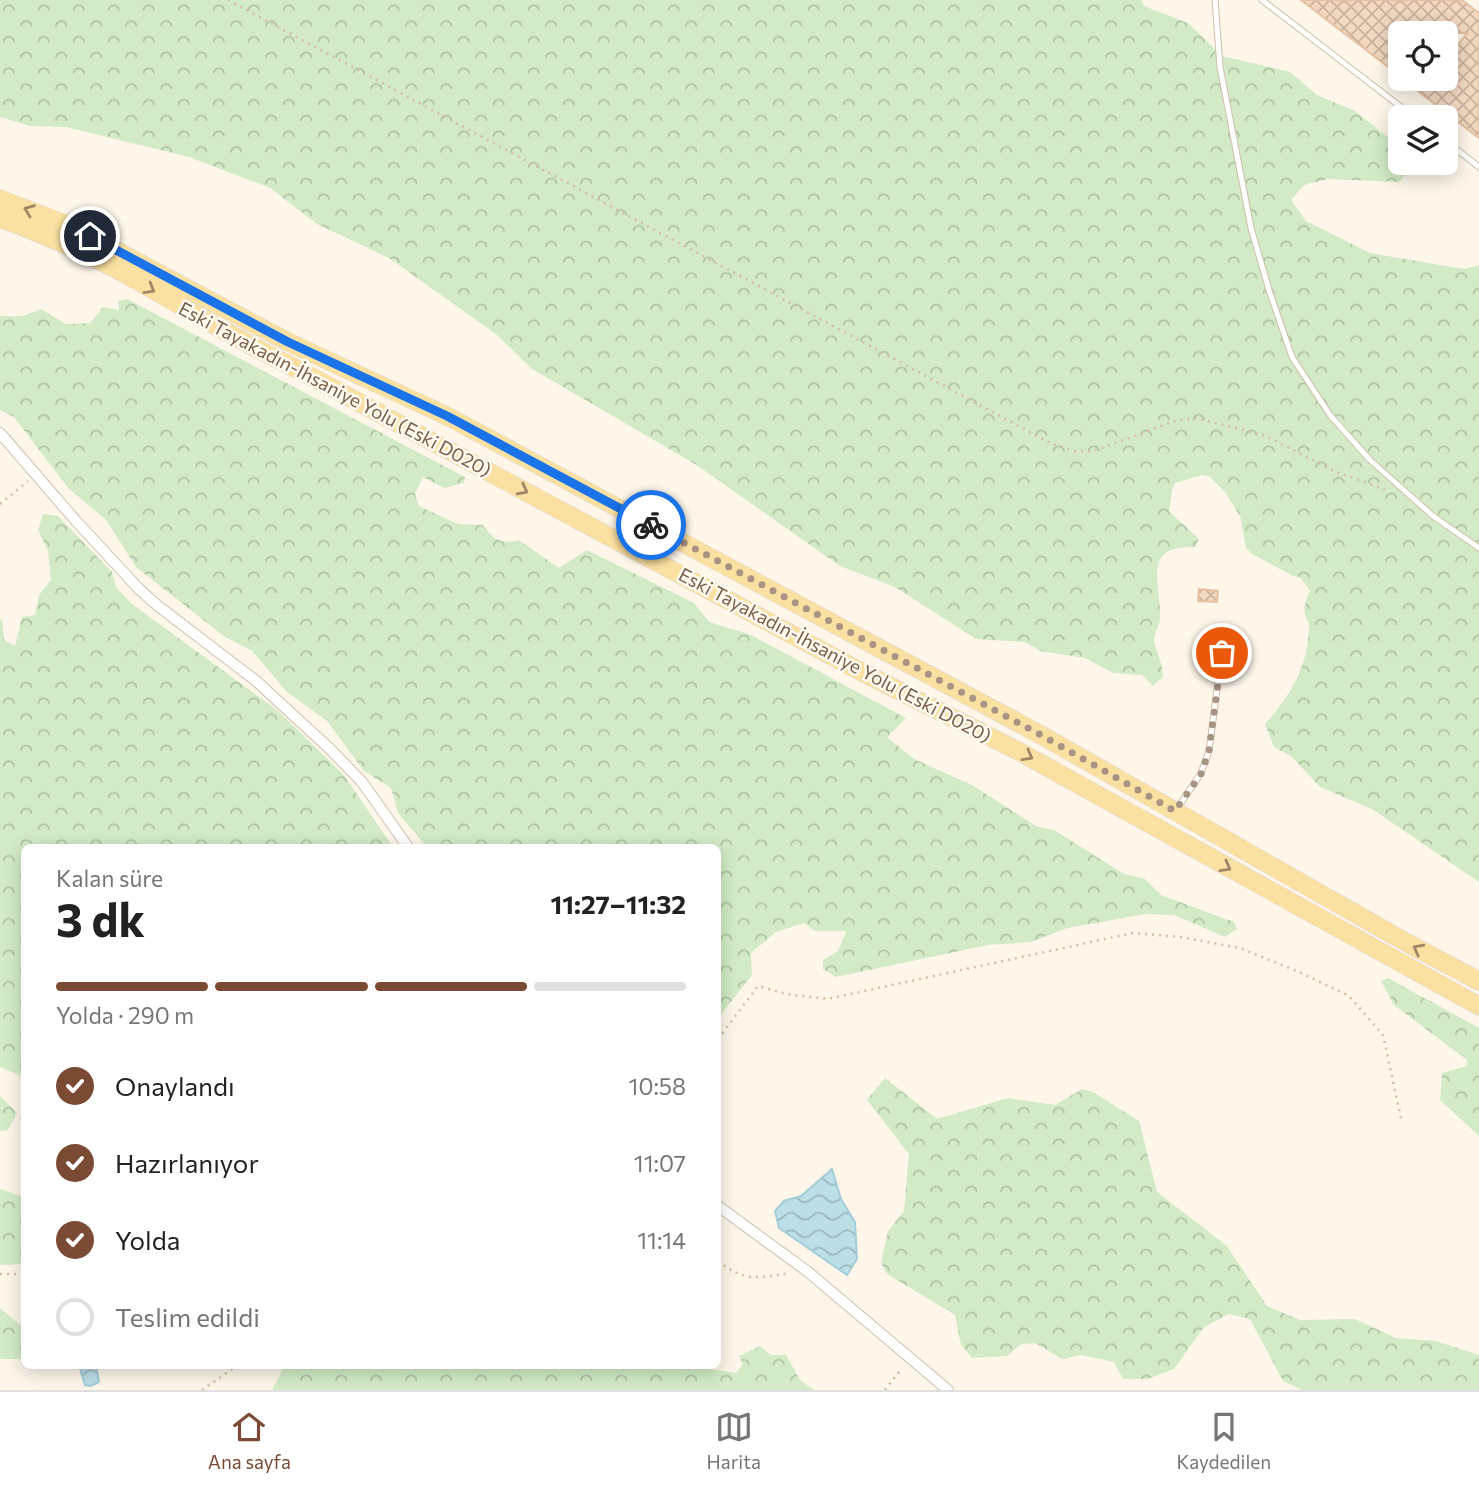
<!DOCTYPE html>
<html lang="tr">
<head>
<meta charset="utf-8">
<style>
	:root { --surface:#fff; --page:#f2f2f2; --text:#222; --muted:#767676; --line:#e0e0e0; --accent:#7b4a35 }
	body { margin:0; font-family:Commissioner,sans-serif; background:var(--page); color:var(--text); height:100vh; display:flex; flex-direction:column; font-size:26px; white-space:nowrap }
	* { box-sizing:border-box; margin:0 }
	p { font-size:23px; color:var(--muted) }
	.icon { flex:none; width:38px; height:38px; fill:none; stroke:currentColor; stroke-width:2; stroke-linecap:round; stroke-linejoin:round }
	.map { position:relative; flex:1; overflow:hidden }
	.drawer { position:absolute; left:21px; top:844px; width:700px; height:525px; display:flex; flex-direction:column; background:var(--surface); border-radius:10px; box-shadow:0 4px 18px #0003 }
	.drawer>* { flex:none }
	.controls { position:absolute; left:1388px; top:21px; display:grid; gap:14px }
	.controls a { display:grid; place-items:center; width:70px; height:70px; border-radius:10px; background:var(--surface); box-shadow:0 4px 18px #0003; font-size:35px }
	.pin { position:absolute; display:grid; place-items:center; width:60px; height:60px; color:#fff; margin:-30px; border:4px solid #fff; border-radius:50%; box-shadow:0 2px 7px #0007 }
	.courier { position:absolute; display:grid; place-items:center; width:70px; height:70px; margin:-35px; border:5px solid #1a73e8; border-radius:50%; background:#fff; color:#222; box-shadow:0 2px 9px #0007 }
	.summary em { font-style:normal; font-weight:700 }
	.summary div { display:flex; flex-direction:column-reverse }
	.summary { display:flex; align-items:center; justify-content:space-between; height:119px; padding:0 35px }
	h1 { font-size:46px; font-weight:700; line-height:52px }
	.bar { display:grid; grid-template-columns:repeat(4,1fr); gap:10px 7px; align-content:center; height:84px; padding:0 35px }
	.bar i { height:9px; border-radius:5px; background:var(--line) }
	.bar .active { background:var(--accent) }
	.bar p { grid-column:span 4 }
	ol { padding:0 35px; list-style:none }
	li { display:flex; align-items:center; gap:21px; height:77px }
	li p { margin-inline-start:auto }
	li .icon { padding:7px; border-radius:50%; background:var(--accent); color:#fff; stroke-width:4 }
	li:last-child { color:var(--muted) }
	li i { width:38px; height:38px; border:4px solid var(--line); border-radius:50% }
	.tabs { display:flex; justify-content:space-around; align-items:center; height:98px; border-top:2px solid var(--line); background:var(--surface); font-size:19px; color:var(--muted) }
	.tabs a { display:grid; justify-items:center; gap:4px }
	.tabs .active { color:var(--accent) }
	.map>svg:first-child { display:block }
</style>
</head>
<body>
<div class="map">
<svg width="1479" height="1390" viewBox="0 0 1479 1390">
	<defs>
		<pattern id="forest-crowns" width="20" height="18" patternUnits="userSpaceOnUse" patternTransform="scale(1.75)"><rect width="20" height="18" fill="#d2ebc6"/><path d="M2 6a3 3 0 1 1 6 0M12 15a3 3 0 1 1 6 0" fill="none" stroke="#afc2a3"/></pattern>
		<pattern id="water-waves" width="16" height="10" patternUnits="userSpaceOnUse" patternTransform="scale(1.75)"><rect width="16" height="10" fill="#bcdee7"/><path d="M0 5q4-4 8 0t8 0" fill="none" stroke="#9eb7bd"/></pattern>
		<pattern id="building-cross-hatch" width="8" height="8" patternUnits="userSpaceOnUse" patternTransform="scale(1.75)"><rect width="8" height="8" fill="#f3d8c0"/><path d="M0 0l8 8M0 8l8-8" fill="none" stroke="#cab29e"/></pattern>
	</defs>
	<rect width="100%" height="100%" fill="#fdf6e9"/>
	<g fill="url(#forest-crowns)">
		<path d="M0 0H1141L1144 6 1188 23 1222 56 1290 72 1317 95 1355 111 1400 147V163H1411L1413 167 1399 182 1328 179 1304 185 1291 200 1306 221 1370 253 1464 269 1479 265V882L1372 809 1320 787 1291 756 1274 747 1265 724C1291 695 1308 666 1309 627 1309 618 1308 625 1306 617 1302 608 1306 599 1310 591L1300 577 1293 576 1252 554 1246 548 1240 516 1225 492 1210 477 1202 475 1175 483 1172 490 1169 511 1199 539 1195 547C1141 545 1161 582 1160 618 1160 627 1152 635 1155 645 1158 657 1163 664 1163 677L1153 686 1142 675 1113 673 1085 658 1040 651 1025 642 976 639 895 587 840 566 695 464 532 369 497 335 389 258 317 224 270 188 189 157 66 127 30 126 0 117Z"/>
		<path d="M127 299 465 477 464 483 444 488 423 477 415 494 419 506 458 524 483 525C492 539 503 545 519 540L559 568 587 550 694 603 709 622 749 634 906 718 887 737 914 759 972 785 1036 826 1056 831 1122 873 1145 879 1161 895 1234 922 1237 929 1225 937 1174 915 1146 914 1067 928 1031 942 988 945 836 977 823 969V960L838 951 846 931H815L804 923 776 932 751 953 752 975 718 1018V847H427L398 813 391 788 364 771 327 721 287 692 252 651 225 637 136 567 106 520 68 488 14 417 0 410V316H23L41 309 66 324 90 323 103 307 119 310 118 301Z"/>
		<polygon points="43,514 58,516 112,572 116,587 132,604 277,710 343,774 393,847 24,847 24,1077 0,1067 0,620 2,619 4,640 15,646 22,617 35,615 39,595 51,580 48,551 38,530"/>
		<polygon points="1388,978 1479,1028 1479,1136 1440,1100 1442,1073 1467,1066 1467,1060 1394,1005 1381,981"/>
		<polygon points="885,1078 937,1119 1008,1098 1055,1105 1082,1089 1093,1092 1139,1121 1157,1192 1227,1246 1267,1306 1300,1320 1355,1319 1396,1338 1436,1341 1479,1355 1479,1390 1302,1390 1283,1381 1250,1319 1229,1314 1204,1327 1174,1369 1148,1379 1123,1379 1114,1362 1081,1355 1062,1359 1035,1343 1021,1344 1007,1356 972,1358 961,1345 955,1315 887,1274 881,1263 888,1231 904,1211 909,1154 867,1100"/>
		<polygon points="0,1096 17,1113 8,1130 0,1131"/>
		<polygon points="0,1189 24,1197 24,1264 0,1265"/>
		<polygon points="0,1308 24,1328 23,1359 0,1359"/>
		<polygon points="760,1346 771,1355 786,1355 800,1380 814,1390 272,1390 285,1365 706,1365 710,1369 736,1373 743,1364 739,1356"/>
	</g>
	<g fill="url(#water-waves)" stroke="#a2cdd9" stroke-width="2">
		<polygon points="832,1169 841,1199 855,1222 857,1259 847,1275 779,1228 775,1211 784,1201 801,1196"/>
		<polygon points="79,1365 96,1365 99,1382 91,1386 85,1385"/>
	</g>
	<g fill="url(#building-cross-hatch)" stroke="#e6c0a0" stroke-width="2">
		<polygon points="1301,0 1462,0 1479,13 1479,138 1402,79 1446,79 1446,60 1467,33 1400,33 1400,76"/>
		<polygon points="1199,589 1218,591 1217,602 1198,601"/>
	</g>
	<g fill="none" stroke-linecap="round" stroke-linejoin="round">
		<defs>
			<g id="service">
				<polyline points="1215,0 1220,67 1251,228 1269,290 1292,357 1330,415 1370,460 1433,516 1479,548"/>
				<polyline points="1262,0 1414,117"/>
				<polyline points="1446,141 1479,167"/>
				<polyline points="1177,809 1201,773 1209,751 1225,628"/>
			</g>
			<g id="minor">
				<polyline points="0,433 76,521 139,589 158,606 255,680 330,749 362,782 408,847"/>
				<polyline points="718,1206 807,1271 948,1390"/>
			</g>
			<g id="primary">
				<polyline points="0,199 70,226 288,342 447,416 1041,735 1409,944 1479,981"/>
				<path d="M0 218C43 234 87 253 127 275 183 306 237 340 295 368L858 670 1020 752 1479 1006"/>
			</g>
		</defs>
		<use href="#service" stroke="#cfbfad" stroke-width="7"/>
		<use href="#minor" stroke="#cfbfad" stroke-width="12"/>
		<use href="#primary" stroke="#dcd5d0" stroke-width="19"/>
		<g stroke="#d8bba2" stroke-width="2.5" stroke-dasharray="2 5" stroke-linecap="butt">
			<polyline points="228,0 1050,443 1074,451 1093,451 1178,420 1196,418 1266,436 1336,472 1387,490"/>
			<polyline points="0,504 28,481"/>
			<polyline points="718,1039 758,986 786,994 827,999 1133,933 1181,937 1240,948 1299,972 1349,996 1383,1035 1402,1123"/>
			<path d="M718 1261C744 1282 758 1278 790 1273"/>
			<polyline points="0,1274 24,1274"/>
			<polyline points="202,1390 238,1365"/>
			<polyline points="885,1390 902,1368"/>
		</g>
		<use href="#service" stroke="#fff" stroke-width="5"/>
		<use href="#minor" stroke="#fff" stroke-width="10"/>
		<use href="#primary" stroke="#fbe1a1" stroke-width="18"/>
	</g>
	<defs><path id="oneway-chevron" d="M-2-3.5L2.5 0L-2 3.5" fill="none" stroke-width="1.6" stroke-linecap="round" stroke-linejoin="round" transform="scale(1.75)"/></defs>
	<g stroke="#9f8665">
		<use href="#oneway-chevron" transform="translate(29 210) rotate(-159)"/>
		<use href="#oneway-chevron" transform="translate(150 289) rotate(30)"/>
		<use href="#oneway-chevron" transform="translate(523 490) rotate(28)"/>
		<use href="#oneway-chevron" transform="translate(1028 756) rotate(29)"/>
		<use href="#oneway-chevron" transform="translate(1226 867) rotate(29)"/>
		<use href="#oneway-chevron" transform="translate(1418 949) rotate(-152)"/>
	</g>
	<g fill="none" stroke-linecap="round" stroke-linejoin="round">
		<polyline stroke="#a79482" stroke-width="7" stroke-dasharray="0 12.6" points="651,525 1041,735 1175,811 1201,774 1209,751 1222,653"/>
		<polyline stroke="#1a73e8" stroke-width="9" points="90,236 288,342 447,416 651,525"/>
	</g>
	<g text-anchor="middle" stroke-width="5" stroke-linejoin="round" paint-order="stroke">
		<g font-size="19" fill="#785f4b" stroke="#fffaef">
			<text transform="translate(335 389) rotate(28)" y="7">Eski Tayakadın-İhsaniye Yolu (Eski D020)</text>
			<text transform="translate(835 655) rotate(28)" y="7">Eski Tayakadın-İhsaniye Yolu (Eski D020)</text>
		</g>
	</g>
</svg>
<div class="controls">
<a><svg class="icon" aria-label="locate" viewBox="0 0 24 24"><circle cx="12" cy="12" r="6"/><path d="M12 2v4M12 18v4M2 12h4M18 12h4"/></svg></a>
<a><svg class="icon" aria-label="layers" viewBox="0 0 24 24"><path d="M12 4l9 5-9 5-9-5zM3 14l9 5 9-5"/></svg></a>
</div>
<div class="pin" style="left:1222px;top:653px;background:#ea580c"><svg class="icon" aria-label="bag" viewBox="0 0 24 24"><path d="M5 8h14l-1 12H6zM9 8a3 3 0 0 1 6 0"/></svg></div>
<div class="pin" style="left:90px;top:236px;background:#1f2937"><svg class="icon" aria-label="home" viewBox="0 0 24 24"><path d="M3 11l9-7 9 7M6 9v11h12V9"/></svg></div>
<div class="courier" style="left:651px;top:525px"><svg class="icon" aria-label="bike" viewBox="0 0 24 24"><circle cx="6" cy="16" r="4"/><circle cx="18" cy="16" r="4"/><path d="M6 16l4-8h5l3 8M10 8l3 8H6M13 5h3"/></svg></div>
<section class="drawer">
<div class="summary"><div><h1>3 dk</h1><p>Kalan süre</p></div><em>11:27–11:32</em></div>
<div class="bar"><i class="active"></i><i class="active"></i><i class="active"></i><i></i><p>Yolda · 290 m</p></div>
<ol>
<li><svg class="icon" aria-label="check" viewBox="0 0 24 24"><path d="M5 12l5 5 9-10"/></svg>Onaylandı<p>10:58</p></li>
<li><svg class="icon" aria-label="check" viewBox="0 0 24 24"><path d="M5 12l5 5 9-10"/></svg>Hazırlanıyor<p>11:07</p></li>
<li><svg class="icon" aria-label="check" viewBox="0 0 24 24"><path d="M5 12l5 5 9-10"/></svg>Yolda<p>11:14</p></li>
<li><i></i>Teslim edildi</li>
</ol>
</section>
</div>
<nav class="tabs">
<a class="active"><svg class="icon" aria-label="home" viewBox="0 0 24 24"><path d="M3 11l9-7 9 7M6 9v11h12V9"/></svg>Ana sayfa</a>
<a><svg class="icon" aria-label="map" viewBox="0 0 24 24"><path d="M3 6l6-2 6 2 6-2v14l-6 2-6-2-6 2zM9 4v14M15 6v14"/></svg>Harita</a>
<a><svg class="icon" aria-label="saved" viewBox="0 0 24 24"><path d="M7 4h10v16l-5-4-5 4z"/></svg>Kaydedilen</a>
</nav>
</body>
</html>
